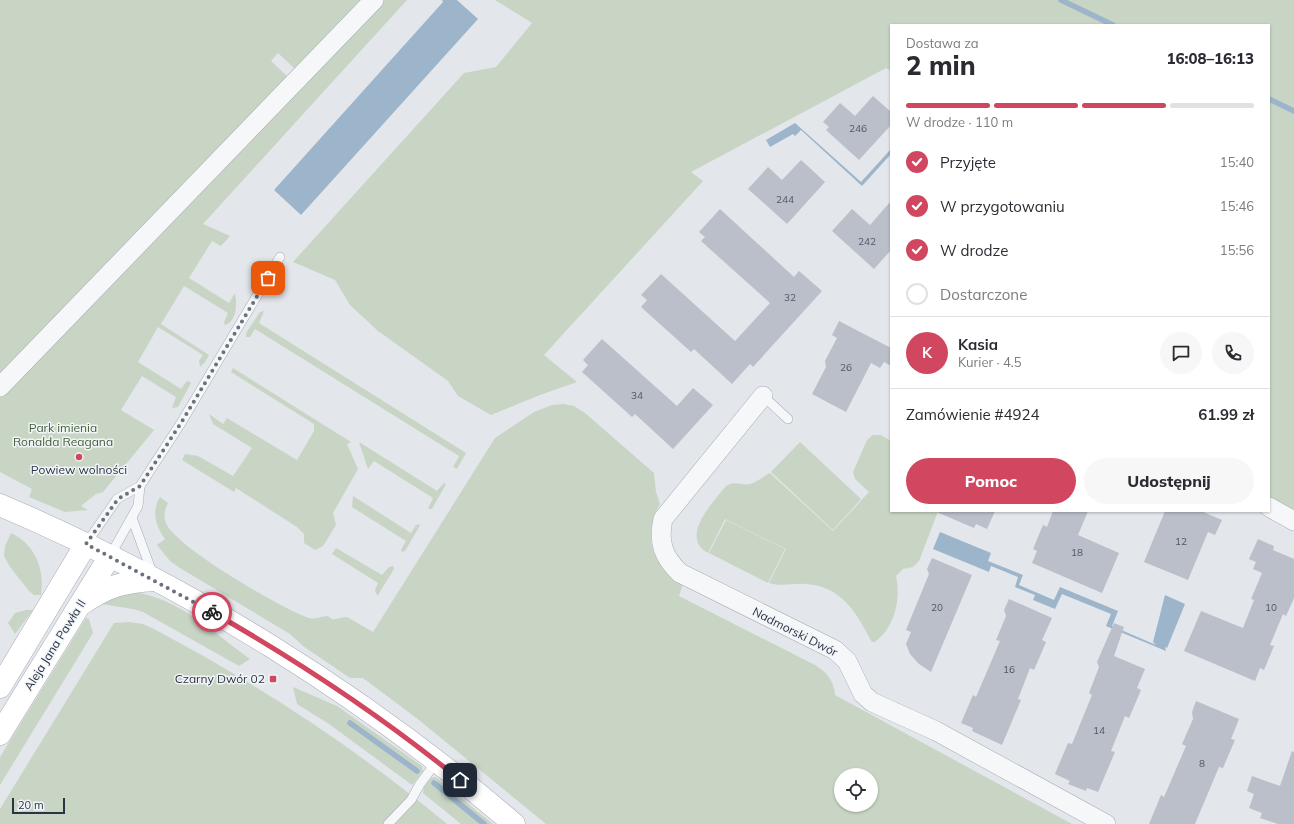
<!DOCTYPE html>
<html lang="pl">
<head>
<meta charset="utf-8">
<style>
	:root { --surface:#fff; --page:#f7f7f7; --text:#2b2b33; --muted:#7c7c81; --line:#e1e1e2; --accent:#d0475f }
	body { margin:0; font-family:Mulish,sans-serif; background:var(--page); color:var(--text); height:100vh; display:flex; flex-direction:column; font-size:15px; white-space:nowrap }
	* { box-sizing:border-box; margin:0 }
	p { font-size:13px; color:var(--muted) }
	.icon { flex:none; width:22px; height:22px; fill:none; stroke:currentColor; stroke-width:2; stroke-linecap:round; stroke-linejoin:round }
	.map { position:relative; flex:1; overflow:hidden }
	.sheet { position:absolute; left:890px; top:24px; width:380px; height:488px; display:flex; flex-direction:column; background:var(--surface); border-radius:0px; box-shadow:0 1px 3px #0004 }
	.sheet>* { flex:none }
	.controls { position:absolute; left:834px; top:768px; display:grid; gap:8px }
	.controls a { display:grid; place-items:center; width:44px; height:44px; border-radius:50%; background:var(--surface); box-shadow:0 1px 3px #0004; font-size:20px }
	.scale { position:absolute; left:12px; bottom:10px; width:53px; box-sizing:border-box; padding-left:4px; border:2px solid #2a3444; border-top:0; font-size:11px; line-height:14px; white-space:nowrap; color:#2a3444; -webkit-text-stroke:3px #f2f5f8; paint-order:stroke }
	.pin { position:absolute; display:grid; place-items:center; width:34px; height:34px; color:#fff; margin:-17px; border-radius:8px; box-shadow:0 2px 6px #0006 }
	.courier { position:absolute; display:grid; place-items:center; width:40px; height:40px; margin:-20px; border:3px solid #d0475f; border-radius:50%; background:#fff; color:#222; box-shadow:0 1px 5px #0007 }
	.summary em { font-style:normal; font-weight:800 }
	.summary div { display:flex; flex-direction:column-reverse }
	.summary { display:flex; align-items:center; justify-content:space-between; height:68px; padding:0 16px }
	h1 { font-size:26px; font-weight:800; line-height:30px }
	.bar { display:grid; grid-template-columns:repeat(4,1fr); gap:6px 4px; align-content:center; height:48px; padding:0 16px }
	.bar i { height:5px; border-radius:3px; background:var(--line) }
	.bar .selected { background:var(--accent) }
	.bar p { grid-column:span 4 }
	.line { display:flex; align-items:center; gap:10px; padding:0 16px; border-top:1px solid var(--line) }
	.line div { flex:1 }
	.round { display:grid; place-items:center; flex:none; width:42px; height:42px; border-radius:21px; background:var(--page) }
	ol { padding:0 16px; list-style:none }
	li { display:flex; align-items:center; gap:12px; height:44px }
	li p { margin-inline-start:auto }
	li .icon { padding:4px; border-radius:50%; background:var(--accent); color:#fff; stroke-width:4 }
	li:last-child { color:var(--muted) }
	li i { width:22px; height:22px; border:2px solid var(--line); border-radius:50% }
	.button { display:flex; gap:8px; margin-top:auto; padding:8px 16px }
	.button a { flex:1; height:46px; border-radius:24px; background:var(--accent); color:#fff; font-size:16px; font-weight:800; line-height:46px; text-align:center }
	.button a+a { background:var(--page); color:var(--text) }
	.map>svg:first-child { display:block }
</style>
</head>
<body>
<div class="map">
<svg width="1294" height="824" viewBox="0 0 1294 824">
	<rect width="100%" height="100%" fill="#e3e6eb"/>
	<g fill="#c8d5c4" fill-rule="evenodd">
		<path d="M0 0H407L203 224 230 236 221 246 212 241 189 278 229 303 235 293C237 303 237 322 225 325L224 322 228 313 184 286 161 324 209 355 205 362 200 367 199 361 203 355 158 327 138 362 181 389 186 382 189 381 191 383 178 407 172 408 176 397 142 376 121 410 154 430 103 492 96 494 81 506 88 510 65 512 29 497 32 489 0 472ZM278 53 294 68 287 76 271 61Z"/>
		<polygon points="495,0 1294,0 1294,512 1269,499 1269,25 891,25 891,71 886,68 691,172 703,181 544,355 577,382 540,395 491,415 458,396 448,381 378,331 350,305 335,280 293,262 464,73 496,67 532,23"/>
		<polygon points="264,311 259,323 466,453 457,469 453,467 459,456 255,329 250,337 246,337 246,333 260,312"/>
		<polygon points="233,368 351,442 347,444 358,469 333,513 336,525 323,546 315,550 304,543 304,534 297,527 236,488 234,492 182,460 185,454 198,456 233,476 252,448 213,424 209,414 223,424 227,418 297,460 314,431 314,424 231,372"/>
		<path d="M564 404 574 406 585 413 654 473 656 492 660 504C649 522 646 548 662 566 668 572 676 578 683 584L679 596 815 665C826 672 834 680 835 695L1072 824H546L419 720 363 678H350L303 646 290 634 180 568 170 561 157 545 165 539C156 527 151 511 160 497L168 503C165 510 163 515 166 523 174 546 284 610 309 618 316 620 321 616 327 616 329 616 330 618 332 619 336 620 343 617 347 617L373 632 495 438 534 412 552 405ZM841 775H871V805H841Z"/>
		<path d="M873 435H881L891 441V511H937V514L919 561 913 567 903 569 896 576C901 599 895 627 875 642H872L870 639C856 611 840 586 806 584 793 583 782 587 769 583L786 549 725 519 708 553C679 537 713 502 726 486 735 480 741 486 750 484 758 482 763 476 770 473L833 531 869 492 855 479 853 472 867 440Z"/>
		<polygon points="359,442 437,491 444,483 446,484 432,509 428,509 433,498 374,461 368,469"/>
		<polygon points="800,442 861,499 833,530 771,472"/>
		<polygon points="353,496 411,533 416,525 420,524 419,527 405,551 402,552 401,550 406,541 352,507"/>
		<polygon points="726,520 785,549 768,583 709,553"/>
		<path d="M11 533C35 544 45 570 41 595H34L29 591 10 567 4 556 5 546Z"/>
		<polygon points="336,548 382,575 389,567 393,566 394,569 378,595 376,594 375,590 378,583 332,554"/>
		<path d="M133 592C179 598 214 633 250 659L239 666 143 612 133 609 101 604 106 601Z"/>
		<polygon points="26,610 33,610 15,634 8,623 15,613"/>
		<polygon points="86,618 89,619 93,633 0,785 0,757"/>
		<path d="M129 622 143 624 154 629C258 684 357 749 447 824H0V809L114 623Z"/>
		<polygon points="293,687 337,706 422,766 423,771 412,785 329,724 297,704"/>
		<polygon points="435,777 493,824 461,824 423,793 424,787 431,778"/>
	</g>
	<g fill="#9db5cb">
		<polygon points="442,0 457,0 478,19 301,215 274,190 443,2"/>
		<polygon points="795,123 861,182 891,149 891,154 862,186 801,130 795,136 793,134 770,147 766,140"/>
		<polygon points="940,532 991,553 988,561 1023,575 1019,585 1054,600 1060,587 1118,611 1112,626 1156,645 1153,642 1165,595 1185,604 1167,648 1165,647 1166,651 1106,626 1111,614 1062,594 1055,609 1033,600 1035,595 1015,587 1018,577 991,566 989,572 933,549"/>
	</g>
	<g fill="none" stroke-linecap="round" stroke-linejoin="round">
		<g stroke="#9db5cb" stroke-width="5.5">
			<polyline points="1061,0 1113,25"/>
			<polyline points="1269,99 1294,111"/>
			<polyline points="350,723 417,771"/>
			<polyline points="434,783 484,824"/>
		</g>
	</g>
	<g fill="#babfc9">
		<polygon points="873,96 891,112 891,125 859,160 826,130 829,127 823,122 840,103 855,116"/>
		<polygon points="801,160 825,182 787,224 748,189 768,167 782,180"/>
		<polygon points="891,201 891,250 874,269 832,231 852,209 870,225"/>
		<polygon points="720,209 794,277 799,271 822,291 753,367 750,364 732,384 694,349 691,352 641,307 647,300 641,295 661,274 735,341 770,303 701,241 705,237 699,232"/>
		<polygon points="839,321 891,348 891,366 884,362 880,368 871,363 846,412 812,394 826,367 825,361 837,338 832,335"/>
		<polygon points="602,339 677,406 693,388 713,405 673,449 635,414 632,417 582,372 588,365 583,360"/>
		<polygon points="934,511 995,511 987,529 976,524 974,528"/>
		<polygon points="1053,511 1088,511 1078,535 1119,553 1102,593 1032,563 1037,551 1033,549 1043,525 1047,527"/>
		<polygon points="1165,511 1201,511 1222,520 1215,535 1208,532 1188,580 1144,562"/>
		<polygon points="1258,539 1274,546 1273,550 1294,559 1294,598 1286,616 1283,614 1270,645 1274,646 1264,670 1260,668 1255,681 1184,651 1201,611 1243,628 1254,600 1251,599 1262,573 1253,569 1256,562 1249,559"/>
		<polygon points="932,558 972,575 931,672 919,664 910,654 906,644 911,632 906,630 929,574 927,569"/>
		<polygon points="1009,599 1052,618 1042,640 1046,642 1034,670 1030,668 1018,699 1021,700 1002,745 972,731 973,728 961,723 973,695 976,697 1000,641 996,640 1006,616 1004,610"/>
		<polygon points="1114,623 1124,627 1114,656 1145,669 1137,688 1141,690 1129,718 1125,716 1111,751 1115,752 1098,792 1087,788 1086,791 1068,784 1070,781 1055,774 1068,743 1072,744 1092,695 1089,693 1099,667 1097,662"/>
		<polygon points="1196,701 1239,719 1231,739 1235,740 1223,768 1219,767 1195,824 1149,824 1161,795 1164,797 1186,746 1182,744 1193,719 1192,712"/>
		<polygon points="1292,751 1294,752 1294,824 1278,824 1260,818 1262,813 1249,808 1254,794 1247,791 1252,776 1280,786"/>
	</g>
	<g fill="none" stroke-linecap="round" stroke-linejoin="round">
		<defs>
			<g id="lane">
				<polyline points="763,396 788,419"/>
				<polyline points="132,518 153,575"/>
				<polyline points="86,544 117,499 140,486 181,423 280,257"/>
				<polyline points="110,556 138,506 140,486"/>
				<polyline points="388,824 411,800 420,784 437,761"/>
			</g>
			<g id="street">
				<polyline points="0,387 374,0"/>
				<path d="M763 396 663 519C658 542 663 557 680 573L835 650 847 661 863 694 872 702 936 731 1106 824"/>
				<polyline points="1269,507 1294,521"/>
			</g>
			<g id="secondary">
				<path d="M0 505C185 584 361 693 514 824"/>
				<path d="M83 603C110 585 123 582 155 580"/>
				<polyline points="0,687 86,544"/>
				<polyline points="0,734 110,556"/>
			</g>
		</defs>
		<use href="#lane" stroke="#a8adb6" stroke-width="10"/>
		<use href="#street" stroke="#a8adb6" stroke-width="20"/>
		<use href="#secondary" stroke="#a8adb6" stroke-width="23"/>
		<use href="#lane" stroke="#f6f7f9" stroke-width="9"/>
		<use href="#street" stroke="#f6f7f9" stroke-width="19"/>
		<use href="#secondary" stroke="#fff" stroke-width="22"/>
	</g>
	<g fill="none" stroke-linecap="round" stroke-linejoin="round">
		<polyline stroke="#6b727e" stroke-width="4" stroke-dasharray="0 7.2" points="212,612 86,544 118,499 140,486 181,423 268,278"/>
		<path stroke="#d0475f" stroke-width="5" d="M212 612C298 661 383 717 460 780"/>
	</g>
	<g fill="#d0475f" stroke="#f2f5f8" stroke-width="1.5">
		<circle cx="79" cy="457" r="4"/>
		<rect x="269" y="675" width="8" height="8" rx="2"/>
	</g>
	<g text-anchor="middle" stroke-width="3" stroke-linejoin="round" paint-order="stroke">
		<g font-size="10" fill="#4e5765">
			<text x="858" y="132">246</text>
			<text x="785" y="203">244</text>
			<text x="867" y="245">242</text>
			<text x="790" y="301">32</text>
			<text x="846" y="371">26</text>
			<text x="637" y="399">34</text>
			<text x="1181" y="545">12</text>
			<text x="1077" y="556">18</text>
			<text x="937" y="611">20</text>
			<text x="1271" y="611">10</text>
			<text x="1009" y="673">16</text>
			<text x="1099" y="734">14</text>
			<text x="1202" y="767">8</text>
		</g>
		<g font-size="12" fill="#405f37" stroke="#f2f5f8">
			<text x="63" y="432">Park imienia<tspan x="63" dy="14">Ronalda Reagana</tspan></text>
		</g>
		<g font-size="12" fill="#2a3444" stroke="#f2f5f8">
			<text x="79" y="474">Powiew wolności</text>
			<text x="265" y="683" text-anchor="end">Czarny Dwór 02</text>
		</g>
		<g font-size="12" fill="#2a3444" stroke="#f2f5f8">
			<text transform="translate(795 632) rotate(27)" y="4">Nadmorski Dwór</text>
			<text transform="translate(55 645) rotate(-58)" y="4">Aleja Jana Pawła II</text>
		</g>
	</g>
</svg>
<div class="controls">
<a><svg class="icon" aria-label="locate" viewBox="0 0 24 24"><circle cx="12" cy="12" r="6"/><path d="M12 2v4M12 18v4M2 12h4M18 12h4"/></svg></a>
</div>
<div class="scale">20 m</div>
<div class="pin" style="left:268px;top:278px;background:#ea580c"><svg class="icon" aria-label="bag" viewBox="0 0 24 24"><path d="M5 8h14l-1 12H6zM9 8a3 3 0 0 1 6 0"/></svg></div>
<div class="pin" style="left:460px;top:780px;background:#1f2937"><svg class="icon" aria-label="home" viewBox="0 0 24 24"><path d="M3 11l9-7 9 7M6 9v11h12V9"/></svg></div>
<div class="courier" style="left:212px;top:612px"><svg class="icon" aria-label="bike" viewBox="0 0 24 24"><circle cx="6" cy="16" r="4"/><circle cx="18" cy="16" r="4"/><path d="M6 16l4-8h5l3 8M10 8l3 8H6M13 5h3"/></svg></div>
<section class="sheet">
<div class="summary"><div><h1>2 min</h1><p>Dostawa za</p></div><em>16:08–16:13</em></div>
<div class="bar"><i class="selected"></i><i class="selected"></i><i class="selected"></i><i></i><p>W drodze · 110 m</p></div>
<ol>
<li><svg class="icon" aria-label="check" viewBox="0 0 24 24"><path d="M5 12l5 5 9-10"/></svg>Przyjęte<p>15:40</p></li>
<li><svg class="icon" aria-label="check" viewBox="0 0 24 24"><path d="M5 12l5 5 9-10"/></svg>W przygotowaniu<p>15:46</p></li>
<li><svg class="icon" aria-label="check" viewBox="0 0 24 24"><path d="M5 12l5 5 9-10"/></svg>W drodze<p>15:56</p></li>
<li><i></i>Dostarczone</li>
</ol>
<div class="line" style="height:72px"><b class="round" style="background:var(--accent);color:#fff">K</b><div><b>Kasia</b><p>Kurier · 4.5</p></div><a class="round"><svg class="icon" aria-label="chat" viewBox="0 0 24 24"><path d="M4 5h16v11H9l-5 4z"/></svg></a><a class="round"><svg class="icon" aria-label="phone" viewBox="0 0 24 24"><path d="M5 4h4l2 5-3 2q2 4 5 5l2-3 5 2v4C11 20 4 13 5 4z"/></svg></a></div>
<div class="line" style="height:52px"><div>Zamówienie #4924</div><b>61.99 zł</b></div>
<div class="button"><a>Pomoc</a><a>Udostępnij</a></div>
</section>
</div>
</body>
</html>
